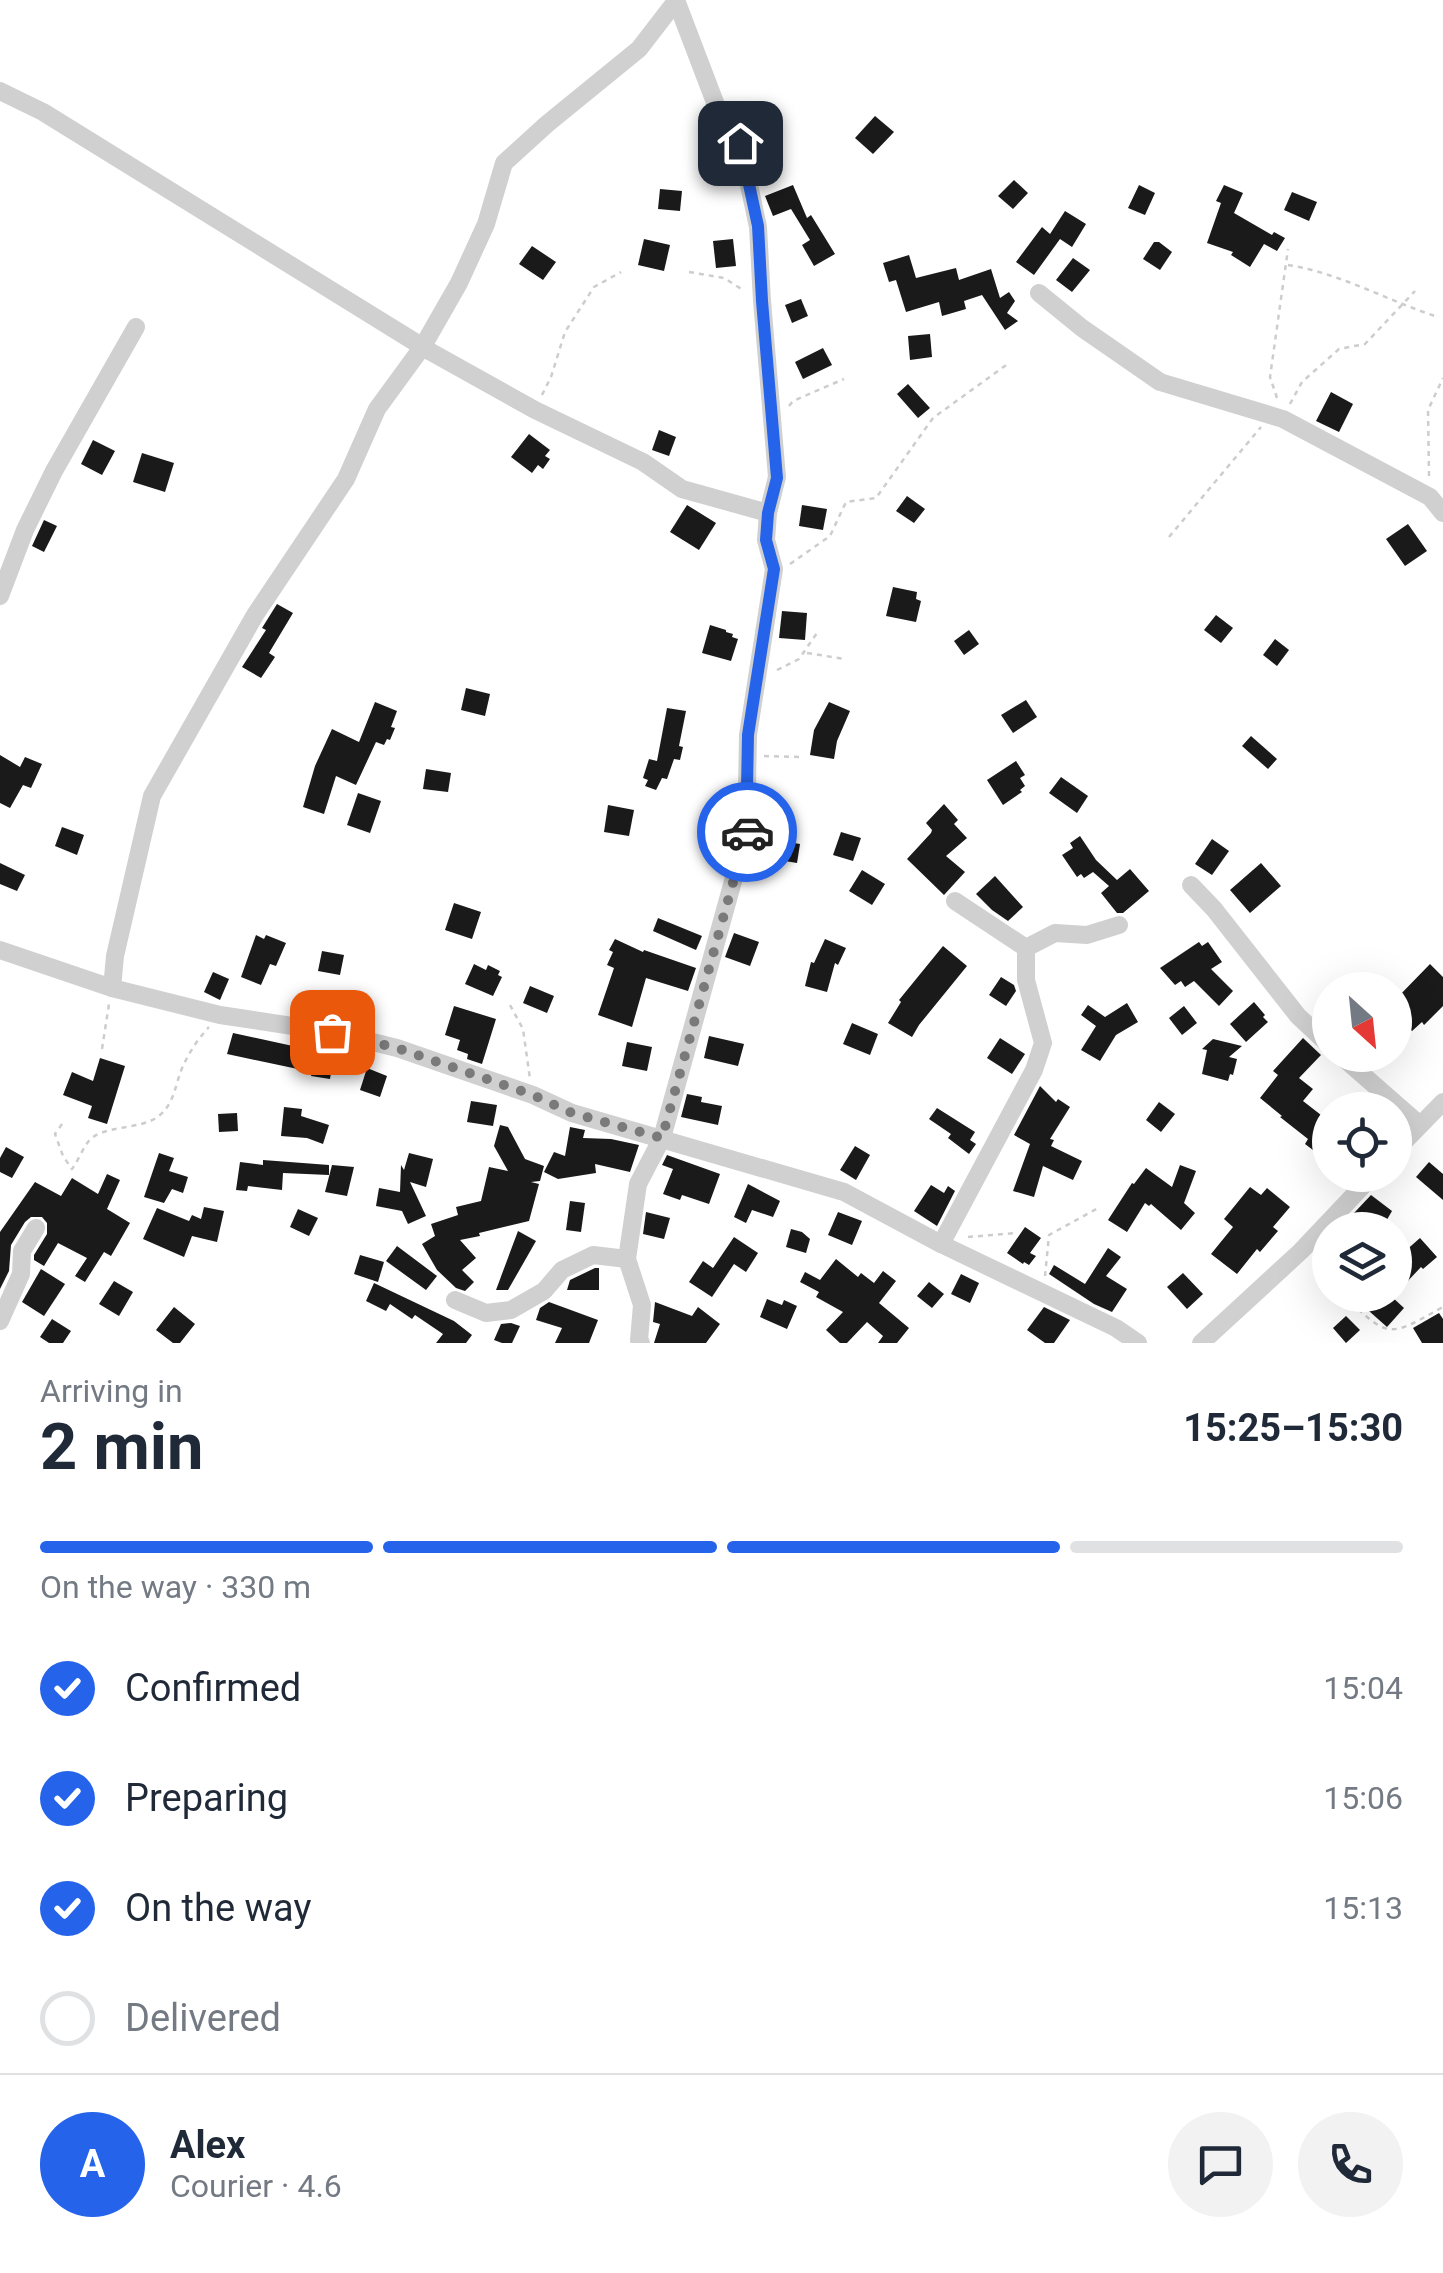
<!DOCTYPE html>
<html lang="en">
<head>
<meta charset="utf-8">
<style>
	:root { --surface:#fff; --page:#f2f2f3; --text:#1f2937; --muted:#747a83; --line:#e0e1e3; --accent:#2563eb }
	body { margin:0; font-family:Roboto,sans-serif; background:var(--page); color:var(--text); height:100vh; display:flex; flex-direction:column; font-size:38px; white-space:nowrap }
	* { box-sizing:border-box; margin:0 }
	p { font-size:32px; color:var(--muted) }
	.icon { flex:none; width:55px; height:55px; fill:none; stroke:currentColor; stroke-width:2; stroke-linecap:round; stroke-linejoin:round }
	.map { position:relative; height:1343px; overflow:hidden }
	.side { display:flex; flex-direction:column; background:var(--surface); flex:1 }
	.side>* { flex:none }
	.needle { width:65px; rotate:153deg }
	.fabs { position:absolute; left:1312px; top:972px; display:grid; gap:20px }
	.fabs a { display:grid; place-items:center; width:100px; height:100px; border-radius:50%; background:var(--surface); box-shadow:0 10px 40px #0002; font-size:50px }
	.pin { position:absolute; display:grid; place-items:center; width:85px; height:85px; color:#fff; margin:-42px; border-radius:20px; box-shadow:0 5px 15px #0006 }
	.courier { position:absolute; display:grid; place-items:center; width:100px; height:100px; margin:-50px; border:8px solid #2563eb; border-radius:50%; background:#fff; color:#222; box-shadow:0 2px 12px #0007 }
	.overview em { font-style:normal; font-weight:700 }
	.overview div { display:flex; flex-direction:column-reverse }
	.overview { display:flex; align-items:center; justify-content:space-between; height:170px; padding:0 40px }
	h1 { font-size:65px; font-weight:700; line-height:75px }
	.bar { display:grid; grid-template-columns:repeat(4,1fr); gap:15px 10px; align-content:center; height:120px; padding:0 40px }
	.bar i { height:12px; border-radius:8px; background:var(--line) }
	.bar .on { background:var(--accent) }
	.bar p { grid-column:span 4 }
	.line { display:flex; align-items:center; gap:25px; padding:0 40px; border-top:2px solid var(--line) }
	.line div { flex:1 }
	.round { display:grid; place-items:center; flex:none; width:105px; height:105px; border-radius:52px; background:var(--page) }
	ol { padding:0 40px; list-style:none }
	li { display:flex; align-items:center; gap:30px; height:110px }
	li p { margin-inline-start:auto }
	li .icon { padding:10px; border-radius:50%; background:var(--accent); color:#fff; stroke-width:4 }
	li:last-child { color:var(--muted) }
	li i { width:55px; height:55px; border:5px solid var(--line); border-radius:50% }
	.map>svg:first-child { display:block }
</style>
</head>
<body>
<div class="map">
<svg width="1443" height="1343" viewBox="0 0 1443 1343">
	<rect width="100%" height="100%" fill="#fff"/>
	<g fill="#1a1a1a">
		<polygon points="875,116 894,132 873,154 855,138"/>
		<polygon points="1014,180 1028,193 1013,209 998,196"/>
		<polygon points="793,185 807,218 811,215 835,254 814,266 802,245 810,240 791,209 773,216 765,196"/>
		<polygon points="1139,185 1155,193 1145,215 1128,208"/>
		<polygon points="1224,185 1243,193 1234,213 1272,235 1274,232 1285,238 1277,251 1264,244 1250,267 1231,255 1233,252 1207,243 1221,203 1216,201"/>
		<polygon points="660,189 682,191 680,211 658,209"/>
		<polygon points="1292,192 1317,202 1309,221 1284,210"/>
		<polygon points="1065,211 1086,224 1072,247 1060,239 1034,275 1016,262 1042,227 1050,234"/>
		<polygon points="644,239 670,245 664,271 638,265"/>
		<polygon points="733,239 736,266 716,268 713,241"/>
		<polygon points="1154,242 1159,242 1172,252 1160,270 1143,259"/>
		<polygon points="532,246 556,262 543,280 519,264"/>
		<polygon points="909,255 916,278 956,268 959,280 991,269 1000,298 1009,292 1015,301 1007,313 1018,321 1005,330 982,295 964,301 966,309 942,316 939,302 906,312 896,280 889,282 883,263"/>
		<polygon points="1073,258 1090,270 1072,292 1056,280"/>
		<polygon points="801,299 808,316 792,323 785,305"/>
		<polygon points="930,334 932,357 910,360 908,336"/>
		<polygon points="823,348 832,365 803,379 795,362"/>
		<polygon points="908,384 930,408 918,418 897,394"/>
		<polygon points="1331,392 1353,404 1339,432 1316,421"/>
		<polygon points="659,430 676,437 669,456 652,450"/>
		<polygon points="529,434 550,450 545,456 550,459 543,469 538,465 532,473 511,457"/>
		<polygon points="93,440 115,451 102,475 81,464"/>
		<polygon points="142,453 174,463 165,492 133,482"/>
		<polygon points="907,496 925,509 914,523 896,511"/>
		<polygon points="687,505 716,523 699,550 670,532"/>
		<polygon points="802,505 827,509 823,530 799,526"/>
		<polygon points="44,520 57,526 44,552 32,546"/>
		<polygon points="1408,524 1427,551 1405,566 1386,539"/>
		<polygon points="893,587 917,592 916,599 921,601 916,622 886,616"/>
		<polygon points="277,604 293,613 269,653 275,657 261,678 242,667 266,630 262,628"/>
		<polygon points="782,611 807,613 805,640 779,638"/>
		<polygon points="1216,615 1233,628 1221,643 1204,630"/>
		<polygon points="710,625 726,630 726,632 733,634 732,637 738,639 731,661 702,653"/>
		<polygon points="969,630 979,644 964,655 954,641"/>
		<polygon points="1275,639 1289,650 1277,666 1263,655"/>
		<polygon points="466,688 490,694 485,716 461,710"/>
		<polygon points="1026,700 1037,717 1013,733 1001,715"/>
		<polygon points="375,702 397,711 391,727 395,728 390,740 387,739 384,745 376,742 356,785 336,776 324,814 303,807 315,766 332,729 359,742"/>
		<polygon points="829,702 850,711 837,741 834,759 810,755 814,730"/>
		<polygon points="667,708 686,711 679,746 683,747 680,760 674,759 667,779 662,778 656,790 645,786 648,780 643,778 649,759 657,761"/>
		<polygon points="1251,736 1277,759 1268,769 1242,746"/>
		<polygon points="0,755 20,767 25,757 42,764 31,788 23,785 10,808 0,803"/>
		<polygon points="1016,761 1025,775 1020,778 1025,786 1020,790 1022,792 1003,805 987,780"/>
		<polygon points="426,769 451,773 448,792 423,789"/>
		<polygon points="1061,777 1088,796 1077,813 1049,793"/>
		<polygon points="358,793 381,801 370,833 347,825"/>
		<polygon points="762,797 782,800 778,827 761,825"/>
		<polygon points="944,804 958,820 954,824 967,838 946,856 965,872 944,895 907,859 931,833 932,830 926,823"/>
		<polygon points="608,805 634,810 629,836 604,832"/>
		<polygon points="62,827 84,835 77,855 55,846"/>
		<polygon points="841,832 861,838 853,861 833,855"/>
		<polygon points="1080,836 1096,860 1117,880 1130,869 1149,891 1123,913 1117,913 1101,893 1109,886 1093,872 1084,878 1081,874 1077,877 1062,855 1073,848 1070,843"/>
		<polygon points="770,839 800,844 797,863 767,858"/>
		<polygon points="1212,839 1229,851 1212,875 1195,864"/>
		<polygon points="0,863 25,875 17,891 0,884"/>
		<polygon points="1261,863 1281,886 1250,913 1230,890"/>
		<polygon points="862,870 885,884 872,905 849,891"/>
		<polygon points="995,876 1023,907 1008,921 992,910 976,894"/>
		<polygon points="454,903 481,912 472,939 445,930"/>
		<polygon points="658,918 702,936 696,950 653,931"/>
		<polygon points="734,933 759,942 750,966 725,957"/>
		<polygon points="256,935 264,939 266,935 286,943 276,966 270,964 261,985 241,977"/>
		<polygon points="615,939 643,952 644,950 696,968 688,991 646,978 632,1027 598,1015 614,968 607,965 613,952 609,950"/>
		<polygon points="825,939 846,948 838,965 835,963 827,992 805,986 811,962 814,963"/>
		<polygon points="1199,942 1202,946 1208,942 1222,962 1211,969 1233,991 1219,1006 1194,981 1185,987 1181,981 1175,985 1160,968"/>
		<polygon points="943,946 967,966 919,1025 912,1037 888,1023 901,1002 899,1000"/>
		<polygon points="322,951 344,955 340,975 318,971"/>
		<polygon points="474,964 486,970 488,965 500,971 498,975 502,977 493,996 465,984"/>
		<polygon points="1430,964 1443,977 1443,1006 1424,1025 1422,1022 1412,1031 1395,1015 1395,1000"/>
		<polygon points="213,972 229,979 220,1000 204,992"/>
		<polygon points="1001,977 1014,985 1016,991 1006,1006 989,995"/>
		<polygon points="530,986 554,996 547,1013 523,1003"/>
		<polygon points="1254,1002 1265,1015 1263,1017 1268,1022 1246,1042 1230,1024"/>
		<polygon points="1127,1003 1138,1022 1116,1035 1100,1061 1081,1050 1096,1026 1081,1015 1088,1005 1105,1017"/>
		<polygon points="454,1006 496,1019 482,1064 467,1059 468,1054 457,1050 460,1040 445,1035"/>
		<polygon points="1184,1006 1197,1023 1182,1035 1169,1018"/>
		<polygon points="852,1023 878,1034 870,1055 843,1044"/>
		<polygon points="233,1033 334,1055 330,1079 311,1076 312,1072 227,1054"/>
		<polygon points="709,1036 744,1044 738,1066 704,1058"/>
		<polygon points="1000,1038 1025,1054 1012,1074 987,1058"/>
		<polygon points="1303,1038 1321,1055 1299,1078 1313,1089 1303,1101 1330,1122 1330,1151 1323,1146 1317,1153 1305,1144 1308,1139 1280,1117 1282,1116 1260,1098 1278,1075 1273,1071"/>
		<polygon points="1213,1039 1242,1046 1229,1057 1237,1059 1233,1075 1230,1074 1228,1081 1202,1074 1207,1050 1202,1049"/>
		<polygon points="627,1042 652,1047 647,1071 622,1066"/>
		<polygon points="100,1058 125,1066 107,1124 88,1118 92,1106 63,1095 72,1072 93,1081"/>
		<polygon points="367,1068 387,1076 380,1097 360,1090"/>
		<polygon points="1040,1086 1056,1102 1058,1099 1070,1107 1050,1139 1054,1140 1051,1146 1082,1161 1073,1180 1043,1166 1034,1197 1013,1191 1030,1144 1014,1135"/>
		<polygon points="687,1094 702,1097 701,1102 722,1106 718,1125 681,1117"/>
		<polygon points="471,1101 497,1105 493,1126 467,1122"/>
		<polygon points="1159,1102 1175,1114 1161,1132 1146,1120"/>
		<polygon points="284,1107 302,1109 301,1116 329,1125 323,1144 307,1138 281,1136"/>
		<polygon points="937,1108 975,1132 970,1140 976,1144 969,1154 948,1138 951,1134 929,1119"/>
		<polygon points="237,1113 238,1131 219,1132 218,1114"/>
		<polygon points="500,1125 508,1127 525,1159 544,1166 540,1181 531,1182 539,1184 529,1221 479,1233 480,1236 460,1240 476,1258 462,1270 474,1282 465,1291 456,1288 437,1270 422,1244 435,1236 431,1224 458,1215 456,1207 481,1201 489,1167 508,1171 494,1146"/>
		<polygon points="570,1127 585,1130 583,1138 611,1139 639,1145 630,1172 595,1164 596,1173 558,1179 544,1172 554,1152 565,1156"/>
		<polygon points="855,1146 870,1155 856,1180 840,1170"/>
		<polygon points="6,1147 24,1157 12,1178 0,1172 0,1158"/>
		<polygon points="159,1153 174,1158 169,1171 188,1177 183,1193 172,1189 164,1203 144,1197"/>
		<polygon points="409,1153 433,1159 426,1187 410,1182 426,1216 408,1224 402,1211 376,1206 379,1188 400,1192 401,1165 404,1170"/>
		<polygon points="667,1155 720,1174 709,1204 682,1195 680,1200 663,1194 673,1169 662,1165"/>
		<polygon points="263,1160 329,1165 329,1175 283,1173 282,1190 248,1186 247,1191 236,1190 240,1162 263,1165"/>
		<polygon points="1429,1162 1443,1174 1443,1200 1416,1177"/>
		<polygon points="332,1165 354,1167 347,1196 325,1192"/>
		<polygon points="1180,1165 1196,1171 1184,1203 1195,1213 1181,1230 1151,1204 1149,1206 1145,1203 1127,1232 1108,1220 1132,1183 1134,1184 1146,1168 1172,1187"/>
		<polygon points="107,1174 120,1180 107,1209 130,1223 111,1256 104,1252 85,1282 75,1276 87,1258 58,1243 44,1266 34,1260 34,1255 47,1234 47,1223 42,1217 31,1217 25,1222 11,1245 9,1271 0,1289 0,1232 35,1182 61,1196 72,1178 98,1194"/>
		<polygon points="748,1184 780,1201 773,1217 752,1210 746,1223 734,1217"/>
		<polygon points="931,1185 944,1193 948,1186 955,1191 937,1226 914,1211"/>
		<polygon points="1250,1187 1261,1195 1267,1188 1290,1207 1273,1227 1278,1231 1260,1252 1257,1249 1237,1274 1211,1254 1233,1227 1224,1219"/>
		<polygon points="1371,1195 1392,1211 1381,1230 1338,1230"/>
		<polygon points="570,1201 585,1203 581,1232 566,1230"/>
		<polygon points="204,1207 224,1211 217,1242 192,1236 184,1257 143,1239 157,1208 189,1221 192,1215 201,1219"/>
		<polygon points="298,1209 318,1218 309,1236 290,1227"/>
		<polygon points="646,1212 670,1218 664,1239 643,1234"/>
		<polygon points="838,1212 862,1221 852,1245 828,1235"/>
		<polygon points="1025,1227 1041,1238 1030,1253 1036,1256 1029,1265 1024,1262 1023,1264 1007,1253"/>
		<polygon points="791,1229 802,1232 810,1239 806,1253 786,1247"/>
		<polygon points="518,1231 536,1241 508,1290 496,1290"/>
		<polygon points="734,1237 758,1253 746,1272 734,1264 712,1297 689,1282 703,1261 713,1268"/>
		<polygon points="1420,1238 1437,1257 1423,1269 1421,1267 1405,1284 1395,1275 1395,1260"/>
		<polygon points="397,1246 437,1276 426,1290 386,1261"/>
		<polygon points="1108,1248 1121,1257 1106,1276 1127,1289 1112,1312 1094,1304 1049,1274 1054,1265 1085,1284"/>
		<polygon points="360,1255 384,1262 378,1282 354,1274"/>
		<polygon points="836,1259 858,1277 861,1273 874,1283 883,1271 896,1281 879,1303 909,1328 897,1343 878,1343 883,1336 867,1322 847,1343 840,1343 826,1330 843,1312 816,1297 819,1292 800,1282 805,1272 820,1280"/>
		<polygon points="595,1268 599,1268 599,1290 567,1290 570,1280"/>
		<polygon points="41,1269 65,1284 44,1316 22,1302"/>
		<polygon points="1183,1273 1203,1294 1187,1309 1167,1287"/>
		<polygon points="961,1274 979,1283 970,1303 951,1294"/>
		<polygon points="114,1281 133,1292 119,1316 99,1304"/>
		<polygon points="929,1282 944,1294 932,1308 917,1296"/>
		<polygon points="374,1283 454,1321 472,1335 466,1343 436,1343 443,1334 415,1315 412,1319 390,1304 386,1311 366,1301"/>
		<polygon points="1351,1295 1390,1295 1404,1308 1387,1327"/>
		<polygon points="767,1299 782,1305 784,1300 797,1306 787,1329 760,1317"/>
		<polygon points="549,1302 598,1320 589,1343 555,1343 562,1328 536,1320 540,1308"/>
		<polygon points="655,1302 692,1316 698,1307 720,1324 706,1343 654,1343 660,1324 653,1322"/>
		<polygon points="174,1307 195,1324 180,1343 173,1343 156,1330"/>
		<polygon points="1044,1307 1070,1320 1054,1343 1045,1343 1027,1330"/>
		<polygon points="1439,1313 1443,1319 1443,1343 1422,1343 1413,1328"/>
		<polygon points="1346,1316 1360,1330 1346,1343 1333,1328"/>
		<polygon points="52,1319 71,1331 63,1343 49,1343 40,1337"/>
		<polygon points="511,1323 520,1326 512,1343 502,1343 494,1340 501,1324"/>
	</g>
	<g fill="none" stroke-linecap="round" stroke-linejoin="round">
		<g stroke="#cdcdcd" stroke-width="2.5" stroke-dasharray="5 5" stroke-linecap="butt">
			<path d="M1288 265C1340 273 1388 301 1438 317"/>
			<polyline points="689,272 724,278 743,290"/>
			<polyline points="542,395 551,377 565,332 594,287 621,272"/>
			<polyline points="1277,398 1270,377 1288,249"/>
			<polyline points="1290,404 1302,382 1339,349 1365,344 1415,291"/>
			<polyline points="789,406 793,401 844,379"/>
			<polyline points="1429,476 1428,410 1443,378"/>
			<polyline points="1169,537 1261,427"/>
			<polyline points="790,564 830,536 846,502 876,498 933,418 1009,363"/>
			<polyline points="807,653 845,659"/>
			<polyline points="777,670 799,659 817,633"/>
			<polyline points="764,756 799,757"/>
			<polyline points="510,1005 523,1029 530,1079"/>
			<polyline points="102,1049 109,1004"/>
			<path d="M62 1124 55 1134 63 1156 72 1169C78 1161 82 1150 88 1142 101 1124 142 1131 160 1115 175 1102 175 1084 183 1066 190 1051 198 1039 209 1027"/>
			<polyline points="968,1237 1016,1233"/>
			<polyline points="1313,1264 1330,1280"/>
			<polyline points="1045,1276 1049,1235 1100,1207"/>
			<path d="M1344 1295C1389 1340 1389 1337 1443 1307"/>
		</g>
		<g stroke="#d0d0d0" stroke-width="18">
			<polyline points="0,91 43,112 431,352 535,410 643,462 682,489 768,513"/>
			<polyline points="1039,293 1082,328 1160,382 1283,419 1430,497 1443,513"/>
			<polyline points="0,596 25,530 54,471 136,327"/>
			<polyline points="1191,885 1214,909 1298,1016 1330,1046"/>
			<polyline points="955,901 1026,948 1055,933 1087,935 1119,925"/>
			<polyline points="0,950 112,988 220,1015 332,1032 397,1048 533,1095 572,1113 844,1192 941,1244 1116,1328 1138,1343"/>
			<polyline points="112,988 115,956 152,796 255,615 346,479 377,409 423,346 459,283 486,224 504,163 547,124 639,49 676,1"/>
			<polyline points="1340,1055 1420,1125"/>
			<polyline points="1395,1151 1443,1102"/>
			<polyline points="941,1244 1034,1070 1043,1043 1026,980 1026,948"/>
			<polyline points="455,1300 486,1313 511,1310 544,1291 562,1270 593,1255 627,1259"/>
			<polyline points="0,1321 21,1274 22,1251 36,1228"/>
			<polyline points="641,1343 639,1340 642,1305 627,1259 638,1184 662,1138 751,816 747,788 748,735 774,569 766,540 768,513 777,477 762,301 758,227 740,143 716,105 676,0"/>
			<polyline points="1201,1343 1301,1251 1373,1175"/>
		</g>
	</g>
	<g fill="none" stroke-linecap="round" stroke-linejoin="round">
		<polyline stroke="#7a7a7a" stroke-width="10" stroke-dasharray="0 18" points="332,1032 397,1048 533,1095 572,1113 662,1138 747,832"/>
		<polyline stroke="#2563eb" stroke-width="12" points="740,143 758,226 762,301 777,478 768,513 766,540 774,569 748,735 747,788 751,816 747,832"/>
	</g>
</svg>
<div class="fabs">
<a><svg class="needle" viewBox="-14 -14 28 28"><path d="M0-13l5 13h-10z" fill="#e53935"/><path d="M0 13l5-13h-10z" fill="#747a83"/></svg></a>
<a><svg class="icon" aria-label="locate" viewBox="0 0 24 24"><circle cx="12" cy="12" r="6"/><path d="M12 2v4M12 18v4M2 12h4M18 12h4"/></svg></a>
<a><svg class="icon" aria-label="layers" viewBox="0 0 24 24"><path d="M12 4l9 5-9 5-9-5zM3 14l9 5 9-5"/></svg></a>
</div>
<div class="pin" style="left:332px;top:1032px;background:#ea580c"><svg class="icon" aria-label="bag" viewBox="0 0 24 24"><path d="M5 8h14l-1 12H6zM9 8a3 3 0 0 1 6 0"/></svg></div>
<div class="pin" style="left:740px;top:143px;background:#1f2937"><svg class="icon" aria-label="home" viewBox="0 0 24 24"><path d="M3 11l9-7 9 7M6 9v11h12V9"/></svg></div>
<div class="courier" style="left:747px;top:832px"><svg class="icon" aria-label="car" viewBox="0 0 24 24"><path d="M5 17H2v-5l4-1 3-4h7l3 4 3 1v5h-3M9 17h6M6 11h13"/><circle cx="7" cy="17" r="2"/><circle cx="17" cy="17" r="2"/></svg></div>
</div>
<section class="side">
<div class="overview"><div><h1>2 min</h1><p>Arriving in</p></div><em>15:25–15:30</em></div>
<div class="bar"><i class="on"></i><i class="on"></i><i class="on"></i><i></i><p>On the way · 330 m</p></div>
<ol>
<li><svg class="icon" aria-label="check" viewBox="0 0 24 24"><path d="M5 12l5 5 9-10"/></svg>Confirmed<p>15:04</p></li>
<li><svg class="icon" aria-label="check" viewBox="0 0 24 24"><path d="M5 12l5 5 9-10"/></svg>Preparing<p>15:06</p></li>
<li><svg class="icon" aria-label="check" viewBox="0 0 24 24"><path d="M5 12l5 5 9-10"/></svg>On the way<p>15:13</p></li>
<li><i></i>Delivered</li>
</ol>
<div class="line" style="height:180px"><b class="round" style="background:var(--accent);color:#fff">A</b><div><b>Alex</b><p>Courier · 4.6</p></div><a class="round"><svg class="icon" aria-label="chat" viewBox="0 0 24 24"><path d="M4 5h16v11H9l-5 4z"/></svg></a><a class="round"><svg class="icon" aria-label="phone" viewBox="0 0 24 24"><path d="M5 4h4l2 5-3 2q2 4 5 5l2-3 5 2v4C11 20 4 13 5 4z"/></svg></a></div>
</section>
</body>
</html>
